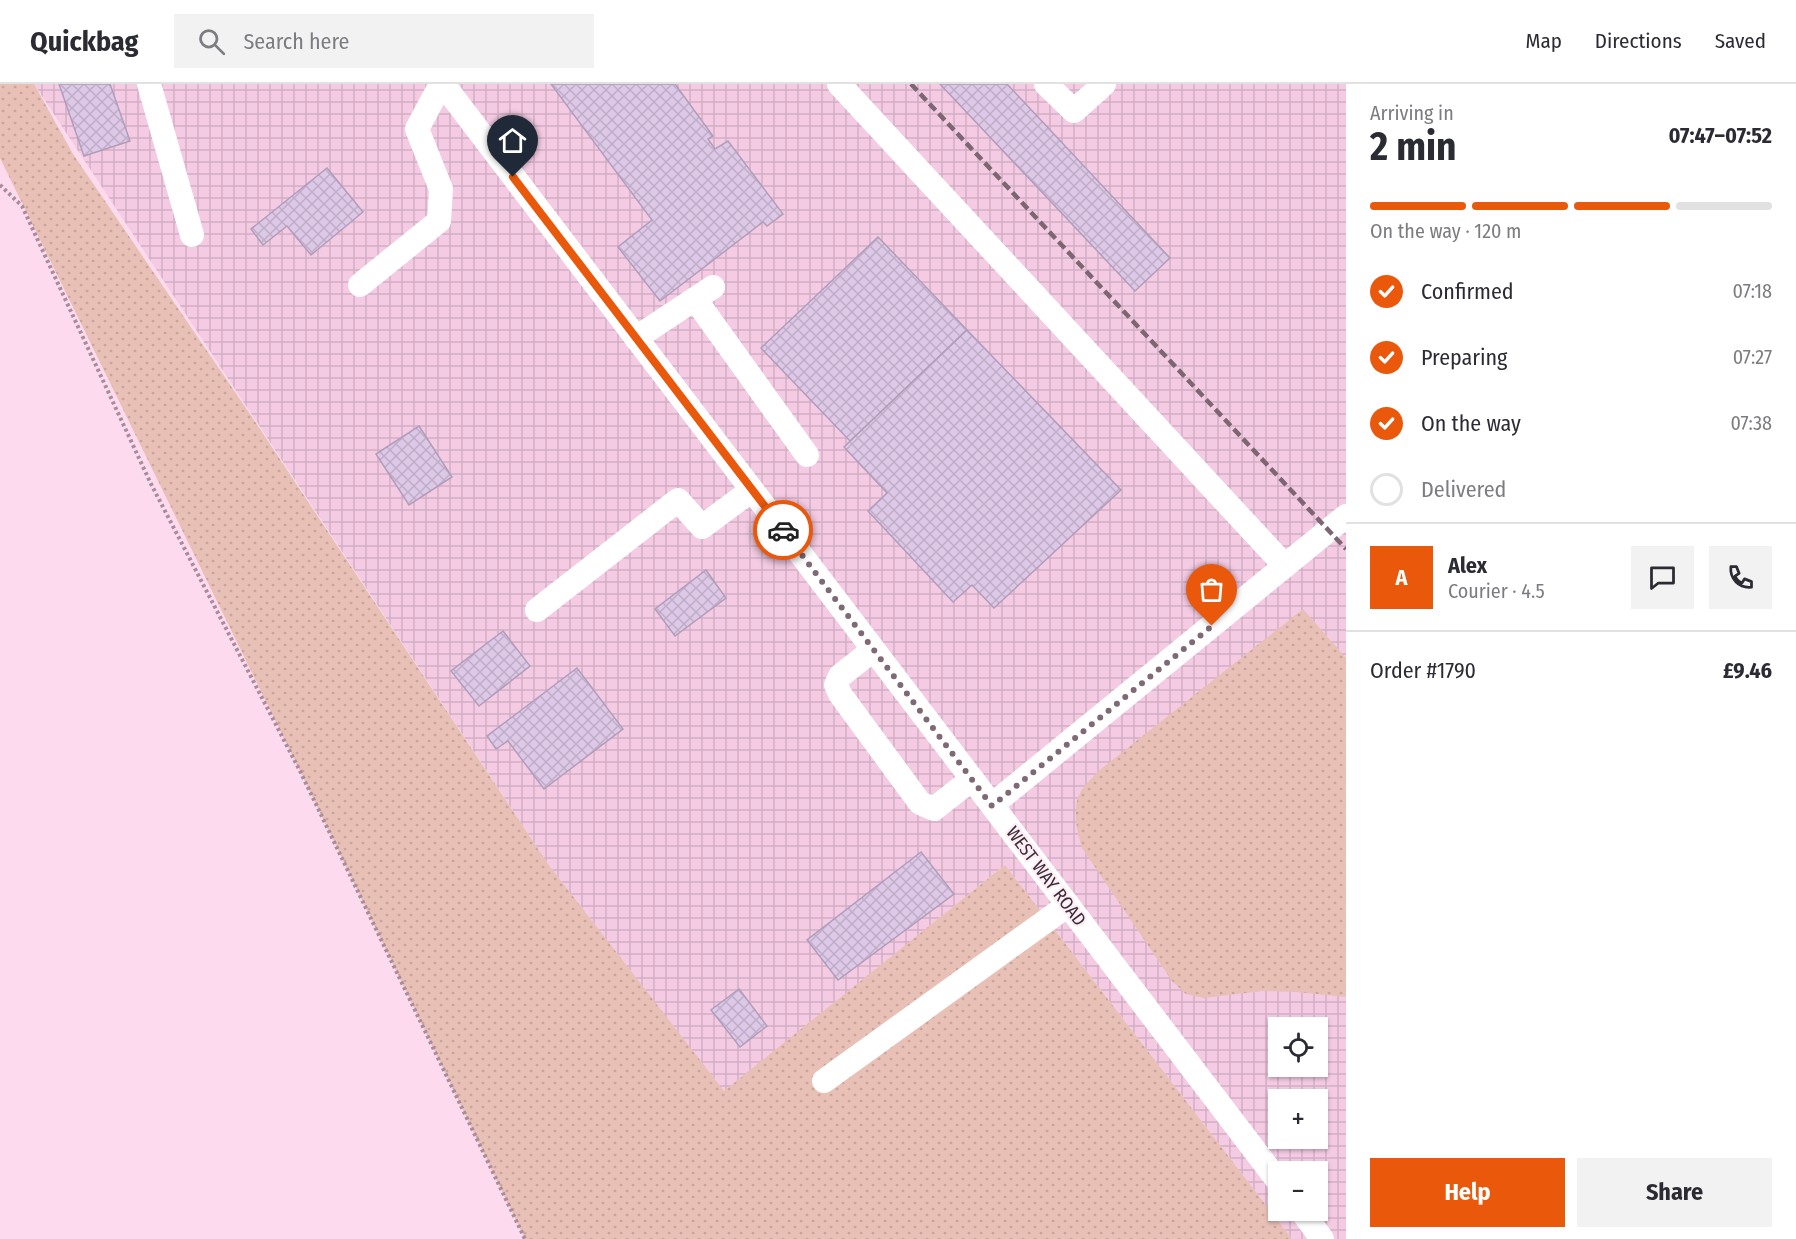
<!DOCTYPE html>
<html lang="en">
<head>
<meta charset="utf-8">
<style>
	:root { --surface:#fff; --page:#f2f2f3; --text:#2b2b33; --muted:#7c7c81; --line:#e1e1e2; --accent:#ea580c }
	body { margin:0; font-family:"Fira Sans Condensed",sans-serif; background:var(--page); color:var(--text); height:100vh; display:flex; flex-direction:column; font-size:22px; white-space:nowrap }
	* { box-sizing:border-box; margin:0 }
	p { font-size:20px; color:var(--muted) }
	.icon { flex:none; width:33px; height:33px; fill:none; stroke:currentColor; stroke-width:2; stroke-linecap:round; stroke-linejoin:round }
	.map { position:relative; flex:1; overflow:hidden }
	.details { display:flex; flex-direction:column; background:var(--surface); width:450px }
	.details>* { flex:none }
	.controls { position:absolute; left:1268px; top:933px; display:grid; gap:12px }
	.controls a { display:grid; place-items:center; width:60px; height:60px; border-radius:0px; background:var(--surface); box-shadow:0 2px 4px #0004; font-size:30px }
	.pin { position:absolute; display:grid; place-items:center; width:51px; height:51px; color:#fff; margin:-62px -26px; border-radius:50% 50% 50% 0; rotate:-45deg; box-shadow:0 0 6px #0007 }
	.pin .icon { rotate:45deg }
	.courier { position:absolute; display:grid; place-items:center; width:60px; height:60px; margin:-30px; border:4px solid #ea580c; border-radius:50%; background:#fff; color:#222; box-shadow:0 2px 8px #0007 }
	.overview em { font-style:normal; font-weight:700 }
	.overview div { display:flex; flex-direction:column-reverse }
	.overview { display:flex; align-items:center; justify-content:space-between; height:102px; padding:0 24px }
	h1 { font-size:39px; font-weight:700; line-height:45px }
	.bar { display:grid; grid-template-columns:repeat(4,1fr); gap:9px 6px; align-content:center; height:72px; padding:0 24px }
	.bar i { height:8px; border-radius:4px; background:var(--line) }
	.bar .selected { background:var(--accent) }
	.bar p { grid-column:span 4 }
	.line { display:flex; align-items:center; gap:15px; padding:0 24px; border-top:2px solid var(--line) }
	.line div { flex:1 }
	.round { display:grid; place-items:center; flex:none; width:63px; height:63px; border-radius:0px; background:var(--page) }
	ol { padding:0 24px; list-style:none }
	li { display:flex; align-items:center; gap:18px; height:66px }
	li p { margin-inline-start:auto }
	li .icon { padding:6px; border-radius:50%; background:var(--accent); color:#fff; stroke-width:4 }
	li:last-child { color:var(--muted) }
	li i { width:33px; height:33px; border:3px solid var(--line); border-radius:50% }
	.button { display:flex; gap:12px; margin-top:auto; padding:12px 24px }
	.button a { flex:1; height:69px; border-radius:0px; background:var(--accent); color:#fff; font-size:24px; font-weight:700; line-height:69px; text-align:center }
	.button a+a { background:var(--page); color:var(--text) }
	header { display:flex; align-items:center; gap:36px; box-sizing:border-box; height:84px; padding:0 30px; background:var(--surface); border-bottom:2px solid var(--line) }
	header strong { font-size:28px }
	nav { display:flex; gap:33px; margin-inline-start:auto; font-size:21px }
	.search { width:420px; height:54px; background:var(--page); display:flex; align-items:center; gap:15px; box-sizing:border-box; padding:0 21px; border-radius:0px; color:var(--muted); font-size:22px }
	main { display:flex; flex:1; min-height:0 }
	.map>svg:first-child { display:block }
</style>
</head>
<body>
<header>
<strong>Quickbag</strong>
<div class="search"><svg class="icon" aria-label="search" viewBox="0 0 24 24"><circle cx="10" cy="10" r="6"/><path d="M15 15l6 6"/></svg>Search here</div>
<nav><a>Map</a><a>Directions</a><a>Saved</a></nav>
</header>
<main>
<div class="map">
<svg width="1346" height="1155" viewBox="0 0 1346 1155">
	<defs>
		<pattern id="industrial-grid" width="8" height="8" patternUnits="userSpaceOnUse" patternTransform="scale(1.5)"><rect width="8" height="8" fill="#f4cbe3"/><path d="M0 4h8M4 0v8" fill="none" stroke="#d2aec3"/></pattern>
		<pattern id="grass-dots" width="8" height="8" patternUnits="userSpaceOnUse" patternTransform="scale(1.5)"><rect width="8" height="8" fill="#e8c0b5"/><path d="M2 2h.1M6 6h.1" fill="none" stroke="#c8a59c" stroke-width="1.8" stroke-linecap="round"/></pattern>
		<pattern id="building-cross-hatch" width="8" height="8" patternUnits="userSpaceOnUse" patternTransform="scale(1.5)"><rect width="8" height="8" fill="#ddc9e7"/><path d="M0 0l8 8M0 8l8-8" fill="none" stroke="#beadc7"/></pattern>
	</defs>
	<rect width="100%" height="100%" fill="#fddaee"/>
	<path fill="url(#industrial-grid)" fill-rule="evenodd" d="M34 0H1346V1155H1292L1005 781 724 1008 548 780ZM1278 944H1317V982H1278ZM1278 1016H1317V1054H1278ZM1278 1088H1317V1126H1278Z"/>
	<g fill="url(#grass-dots)">
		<polygon points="0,0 34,0 73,70 250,330 548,780 724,1007 1005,781 1292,1155 525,1155 300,687 0,74"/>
		<path d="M1303 525 1346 574V913L1297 908 1263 907 1204 914 1186 910 1172 897 1082 764C1077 746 1071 725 1081 707 1086 699 1095 691 1101 685Z"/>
	</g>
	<g fill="url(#building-cross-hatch)" stroke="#b19dba" stroke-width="1.5">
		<polygon points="59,0 110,0 130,57 84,72"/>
		<polygon points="551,0 675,0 713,52 708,55 715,65 728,57 783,130 767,142 763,138 660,217 618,163 652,136"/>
		<polygon points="940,0 1007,0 1170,174 1135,207"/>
		<polygon points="327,84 363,128 311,171 287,142 263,161 251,145"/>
		<polygon points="878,153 967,246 850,357 761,264"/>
		<polygon points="967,246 1121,406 994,524 972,501 953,518 868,427 887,409 844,363"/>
		<polygon points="419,342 452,393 409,421 376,370"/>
		<polygon points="706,486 726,514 675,552 655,525"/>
		<polygon points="503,547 530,582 479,622 451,587"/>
		<polygon points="577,584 623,645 544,705 508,657 496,665 487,652"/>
		<polygon points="921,768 954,810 838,896 807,856"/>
		<polygon points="739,905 767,942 740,963 711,926"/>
	</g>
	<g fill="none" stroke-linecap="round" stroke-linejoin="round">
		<polyline stroke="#a78d9c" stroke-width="4" stroke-dasharray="3 3" stroke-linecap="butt" points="0,101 22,122 151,400 300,687 525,1155"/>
		<g stroke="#fff" stroke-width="24">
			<polyline points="149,0 192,151"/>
			<polyline points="443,0 1278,1097"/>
			<polyline points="839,0 1285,482"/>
			<polyline points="1046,0 1074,27 1104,0"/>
			<polyline points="360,201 439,137 441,105 417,45 441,0"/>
			<polyline points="695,215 807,371"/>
			<polyline points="636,254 713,203"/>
			<polyline points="537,526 678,416 702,443 752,406"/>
			<polyline points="873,566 840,592 836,601 840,610 920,719 934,725 972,695"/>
			<polyline points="992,721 1346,432"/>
			<polyline points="824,997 1068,821"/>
			<polyline points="1301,1126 1322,1155"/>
		</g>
		<polyline stroke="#7c6672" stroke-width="4.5" stroke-dasharray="9 4.5" stroke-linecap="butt" points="911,0 1346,465"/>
	</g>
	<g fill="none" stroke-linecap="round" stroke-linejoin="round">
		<polyline stroke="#7e6975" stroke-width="6" stroke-dasharray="0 10.8" points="783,446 992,722 1212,542"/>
		<polyline stroke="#ea580c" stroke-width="8" points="513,93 783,446"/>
	</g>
	<g text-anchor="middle" stroke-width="4.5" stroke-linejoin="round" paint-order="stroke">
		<g font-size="18" fill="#3a2c34" stroke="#fdeef6">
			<text transform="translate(1046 792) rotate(53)" y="6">WEST WAY ROAD</text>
		</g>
	</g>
</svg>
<div class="controls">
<a><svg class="icon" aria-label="locate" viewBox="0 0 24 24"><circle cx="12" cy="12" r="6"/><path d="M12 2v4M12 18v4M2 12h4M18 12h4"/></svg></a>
<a>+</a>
<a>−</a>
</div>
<div class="pin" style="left:1212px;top:542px;background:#ea580c"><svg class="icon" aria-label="bag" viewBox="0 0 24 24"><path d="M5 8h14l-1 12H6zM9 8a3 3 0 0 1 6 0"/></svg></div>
<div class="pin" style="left:513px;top:93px;background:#1f2937"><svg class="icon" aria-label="home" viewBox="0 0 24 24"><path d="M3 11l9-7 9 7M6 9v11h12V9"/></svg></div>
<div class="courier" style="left:783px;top:446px"><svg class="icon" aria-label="car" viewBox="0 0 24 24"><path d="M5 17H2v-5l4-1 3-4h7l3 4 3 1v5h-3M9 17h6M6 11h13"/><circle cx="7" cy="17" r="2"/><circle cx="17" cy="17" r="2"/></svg></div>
</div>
<section class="details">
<div class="overview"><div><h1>2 min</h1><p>Arriving in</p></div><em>07:47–07:52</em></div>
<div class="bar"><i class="selected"></i><i class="selected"></i><i class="selected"></i><i></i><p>On the way · 120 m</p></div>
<ol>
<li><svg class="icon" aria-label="check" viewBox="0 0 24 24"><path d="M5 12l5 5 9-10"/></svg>Confirmed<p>07:18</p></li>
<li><svg class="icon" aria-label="check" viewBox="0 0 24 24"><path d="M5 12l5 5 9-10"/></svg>Preparing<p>07:27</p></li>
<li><svg class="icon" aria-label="check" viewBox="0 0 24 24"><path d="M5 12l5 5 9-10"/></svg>On the way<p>07:38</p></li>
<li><i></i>Delivered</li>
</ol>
<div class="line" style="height:108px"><b class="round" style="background:var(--accent);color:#fff">A</b><div><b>Alex</b><p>Courier · 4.5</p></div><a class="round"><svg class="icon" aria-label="chat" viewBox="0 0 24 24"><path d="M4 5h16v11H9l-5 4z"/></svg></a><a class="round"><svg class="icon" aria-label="phone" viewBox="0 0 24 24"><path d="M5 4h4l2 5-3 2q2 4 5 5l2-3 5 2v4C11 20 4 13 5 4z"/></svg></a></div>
<div class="line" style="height:78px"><div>Order #1790</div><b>£9.46</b></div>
<div class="button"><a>Help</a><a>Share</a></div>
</section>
</main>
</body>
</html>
